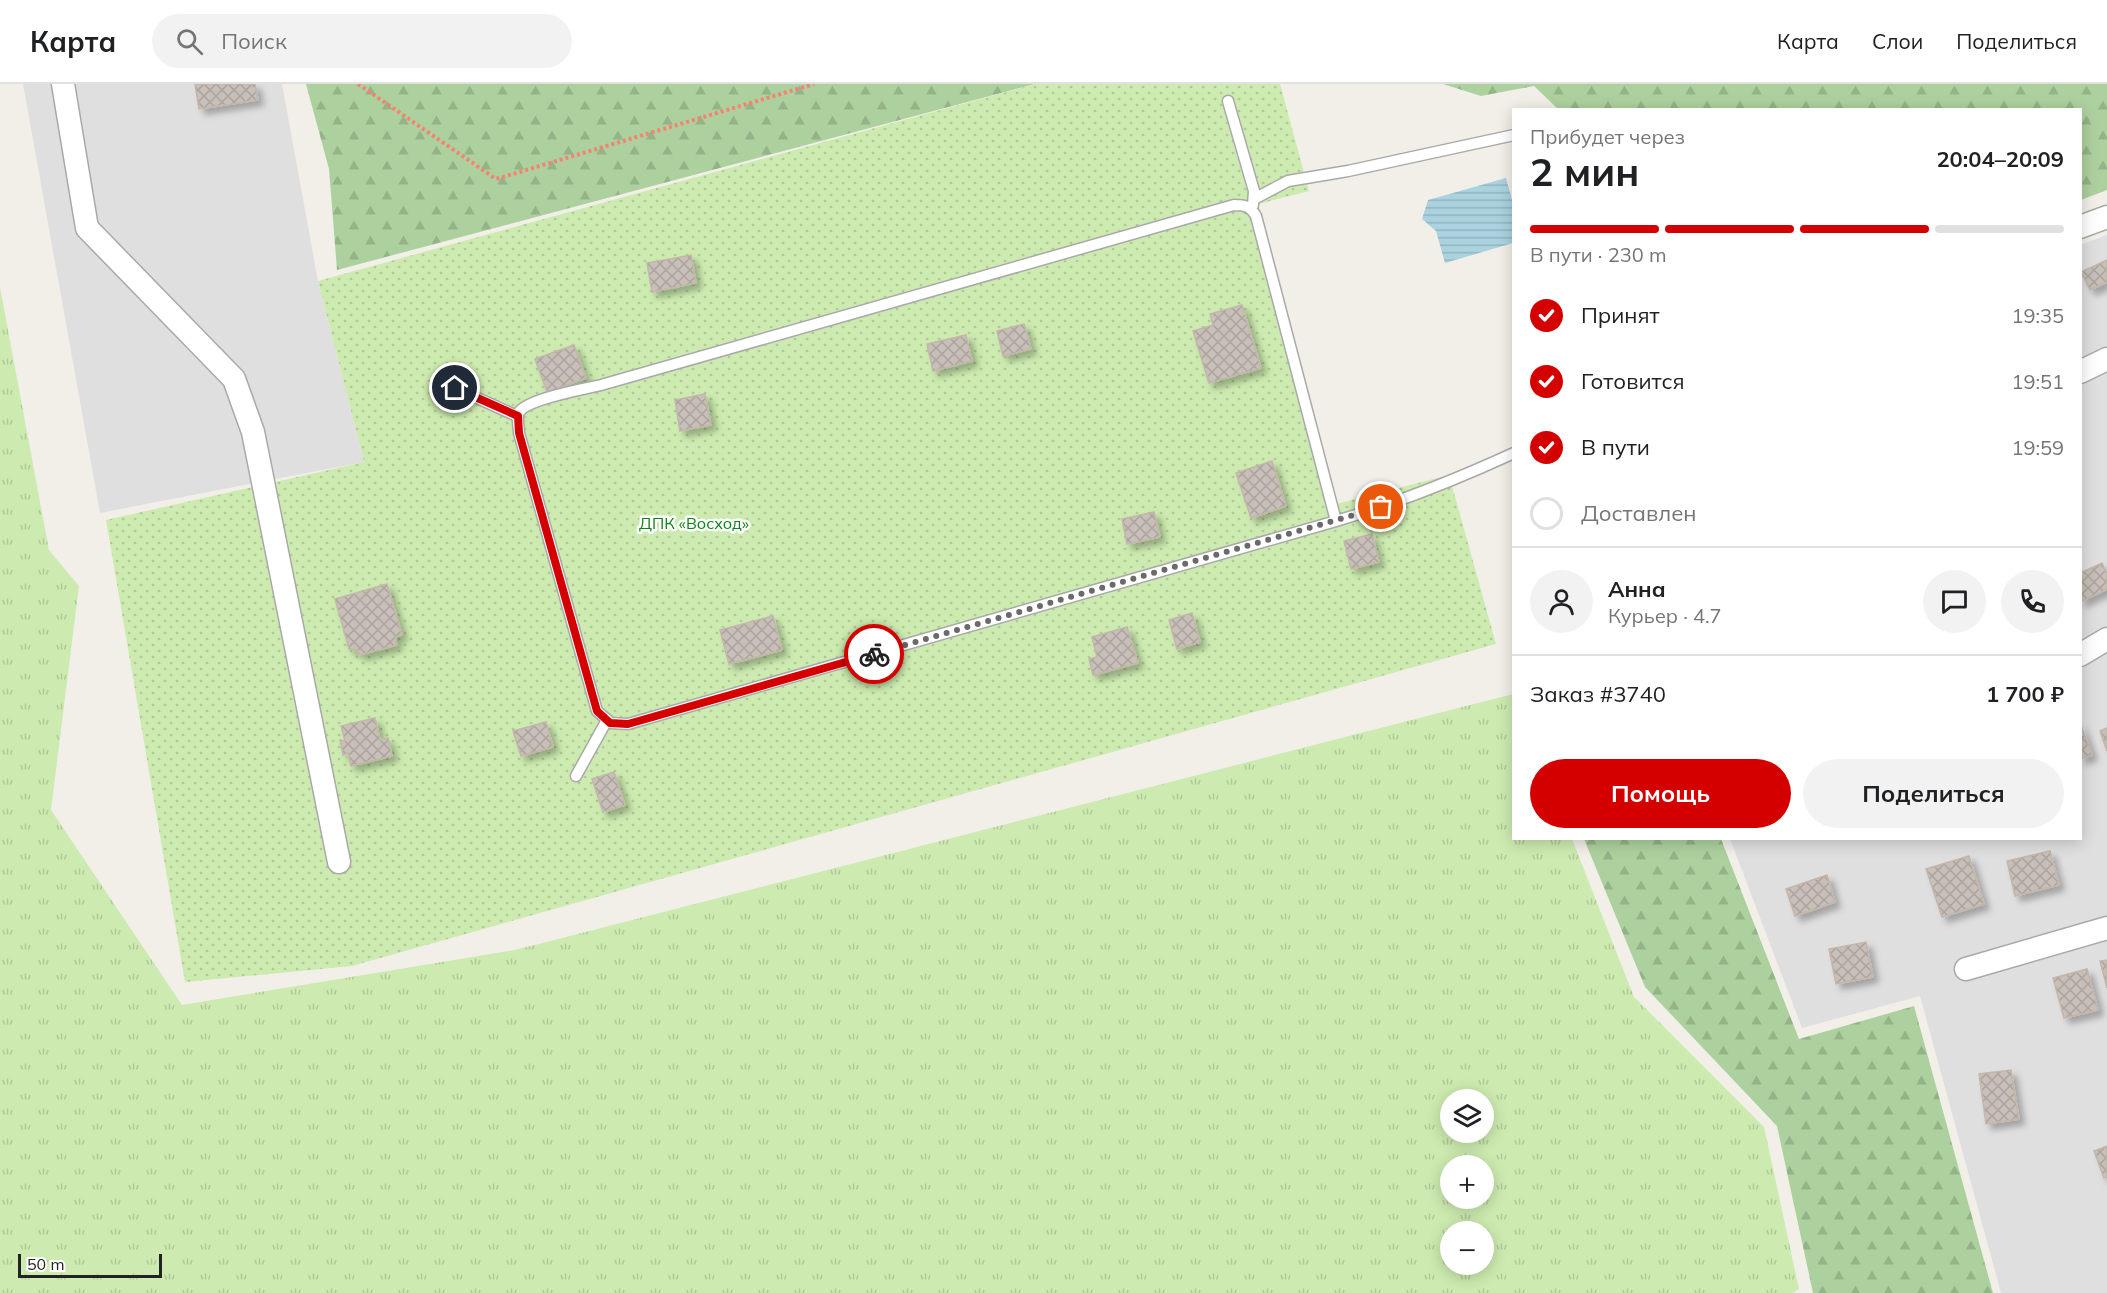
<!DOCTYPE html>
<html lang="ru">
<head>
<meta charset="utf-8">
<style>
	:root { --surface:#fff; --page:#f2f2f2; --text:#202124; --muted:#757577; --line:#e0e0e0; --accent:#d40000 }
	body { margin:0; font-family:Mulish,sans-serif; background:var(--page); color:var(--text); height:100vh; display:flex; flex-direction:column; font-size:22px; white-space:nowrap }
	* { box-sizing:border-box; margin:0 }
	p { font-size:20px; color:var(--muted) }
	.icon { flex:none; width:33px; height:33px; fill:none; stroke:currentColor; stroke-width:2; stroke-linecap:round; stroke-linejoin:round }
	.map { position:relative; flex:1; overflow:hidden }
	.panel { position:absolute; left:1512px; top:24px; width:570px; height:732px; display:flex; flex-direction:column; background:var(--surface); border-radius:0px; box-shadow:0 3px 15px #0003 }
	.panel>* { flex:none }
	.tools { position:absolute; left:1440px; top:1005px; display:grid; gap:12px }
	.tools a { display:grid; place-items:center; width:54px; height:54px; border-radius:50%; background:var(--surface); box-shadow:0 3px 15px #0003; font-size:30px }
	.scale { position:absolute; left:18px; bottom:15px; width:144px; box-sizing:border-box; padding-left:6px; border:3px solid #222; border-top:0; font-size:16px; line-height:21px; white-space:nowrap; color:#222; -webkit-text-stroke:4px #fff; paint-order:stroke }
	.pin { position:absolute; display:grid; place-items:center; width:51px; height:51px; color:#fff; margin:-26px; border:3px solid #fff; border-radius:50%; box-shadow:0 2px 6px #0007 }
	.courier { position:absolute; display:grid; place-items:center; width:60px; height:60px; margin:-30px; border:4px solid #d40000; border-radius:50%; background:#fff; color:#222; box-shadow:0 2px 8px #0007 }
	.headline em { font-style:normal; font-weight:700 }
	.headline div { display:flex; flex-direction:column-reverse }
	.headline { display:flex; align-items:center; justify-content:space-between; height:102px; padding:0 18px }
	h1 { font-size:39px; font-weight:700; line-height:45px }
	.bar { display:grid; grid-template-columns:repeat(4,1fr); gap:9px 6px; align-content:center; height:72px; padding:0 18px }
	.bar i { height:8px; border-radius:4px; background:var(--line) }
	.bar .selected { background:var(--accent) }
	.bar p { grid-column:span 4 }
	.line { display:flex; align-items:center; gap:15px; padding:0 18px; border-top:2px solid var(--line) }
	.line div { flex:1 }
	.round { display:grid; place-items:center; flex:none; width:63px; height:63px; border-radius:32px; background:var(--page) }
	ol { padding:0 18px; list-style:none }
	li { display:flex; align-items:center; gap:18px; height:66px }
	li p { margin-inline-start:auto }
	li .icon { padding:6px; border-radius:50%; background:var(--accent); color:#fff; stroke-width:4 }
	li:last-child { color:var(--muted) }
	li i { width:33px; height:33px; border:3px solid var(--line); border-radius:50% }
	.button { display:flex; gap:12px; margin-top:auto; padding:12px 18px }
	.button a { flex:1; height:69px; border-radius:36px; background:var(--accent); color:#fff; font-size:24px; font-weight:700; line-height:69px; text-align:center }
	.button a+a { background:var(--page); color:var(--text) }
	header { display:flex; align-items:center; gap:36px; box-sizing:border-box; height:84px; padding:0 30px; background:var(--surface); border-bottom:2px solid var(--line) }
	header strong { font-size:28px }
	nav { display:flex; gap:33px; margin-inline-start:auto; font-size:21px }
	.search { width:420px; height:54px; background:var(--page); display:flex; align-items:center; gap:15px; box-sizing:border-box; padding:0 21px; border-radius:33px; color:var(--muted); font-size:22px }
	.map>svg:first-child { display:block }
</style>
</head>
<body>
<header>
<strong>Карта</strong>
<div class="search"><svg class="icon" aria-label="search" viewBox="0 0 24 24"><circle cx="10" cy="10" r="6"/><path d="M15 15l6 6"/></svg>Поиск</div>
<nav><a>Карта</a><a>Слои</a><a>Поделиться</a></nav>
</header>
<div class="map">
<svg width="2107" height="1209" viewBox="0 0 2107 1209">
	<defs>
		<pattern id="grass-tufts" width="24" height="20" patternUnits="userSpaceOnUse" patternTransform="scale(1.5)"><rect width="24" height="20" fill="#cdebb0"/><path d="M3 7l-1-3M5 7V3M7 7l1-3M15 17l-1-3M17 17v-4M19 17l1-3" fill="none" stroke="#b0c997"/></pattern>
		<pattern id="forest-firs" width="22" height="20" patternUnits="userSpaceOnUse" patternTransform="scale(1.5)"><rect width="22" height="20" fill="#add19e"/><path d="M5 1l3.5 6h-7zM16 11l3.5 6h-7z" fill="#95b388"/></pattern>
		<pattern id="garden-dots" width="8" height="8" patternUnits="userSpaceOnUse" patternTransform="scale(1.5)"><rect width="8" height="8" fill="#cdebb0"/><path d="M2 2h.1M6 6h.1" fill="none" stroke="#b0c997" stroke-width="1.8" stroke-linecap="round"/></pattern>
		<pattern id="water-rules" width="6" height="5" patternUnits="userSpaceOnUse" patternTransform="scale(1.5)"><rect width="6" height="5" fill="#aad3df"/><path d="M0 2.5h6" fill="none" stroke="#92b5bf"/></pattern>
		<pattern id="building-cross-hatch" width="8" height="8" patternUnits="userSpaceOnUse" patternTransform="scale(1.5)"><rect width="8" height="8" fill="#c7bfb8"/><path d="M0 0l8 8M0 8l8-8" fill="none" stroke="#aba49e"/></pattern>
		<filter id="shadow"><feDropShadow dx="5.5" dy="5.5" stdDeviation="3" flood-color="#0004"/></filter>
	</defs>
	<rect width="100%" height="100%" fill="#f2efe9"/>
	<g fill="#e0dfdf">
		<polygon points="23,0 282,0 318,197 364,378 100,429"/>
		<polygon points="2107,151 2107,1209 2001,1209 1920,912 1802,944 1730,755 2080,754 2080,161"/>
	</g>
	<path fill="url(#grass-tufts)" fill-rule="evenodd" d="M0 203 49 466 79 502 51 726 182 921 515 866 1513 610 1514 754 1572 755 1634 913 1764 1043 1799 1205 1792 1209H0ZM1450 1016H1484V1048H1450ZM1450 1082H1484V1114H1450ZM1450 1148H1484V1180H1450Z"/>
	<g fill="url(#forest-firs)">
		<polygon points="306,0 1035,0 337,186 329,85"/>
		<polygon points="1443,0 2107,0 2107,106 2081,116 2080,26 1559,26 1534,2 1481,12"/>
		<polygon points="1584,755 1721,755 1799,955 1914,922 1993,1209 1813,1209 1777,1042 1645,903"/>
	</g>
	<polygon fill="url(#garden-dots)" points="1035,0 1280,0 1309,107 1258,120 1336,420 1449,391 1496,560 352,882 185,898 106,436 364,378 318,197"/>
	<polygon fill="url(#water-rules)" points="1506,94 1513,119 1513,159 1445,179 1436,147 1422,135 1428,116"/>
	<g fill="url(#building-cross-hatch)" stroke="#c4b6ab" stroke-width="1.5" filter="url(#shadow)">
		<polygon points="195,0 255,0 258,16 199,25"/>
		<polygon points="691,171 696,199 652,208 647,179"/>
		<polygon points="2107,176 2107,198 2090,206 2081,188"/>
		<polygon points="1242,221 1261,284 1209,299 1193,247 1213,241 1210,230"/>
		<polygon points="1024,240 1031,265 1003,272 997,247"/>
		<polygon points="966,251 972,277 933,287 927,260"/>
		<polygon points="574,261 586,294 547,308 535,275"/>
		<polygon points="705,310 711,341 680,347 675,316"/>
		<polygon points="1272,377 1286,422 1251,434 1236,389"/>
		<polygon points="1154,428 1160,453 1127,460 1122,435"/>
		<polygon points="1372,450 1379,478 1351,485 1344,457"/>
		<polygon points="2102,479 2107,490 2107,505 2080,518 2080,489"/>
		<polygon points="387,500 402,551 395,553 397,561 360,571 357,566 349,565 335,515"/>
		<polygon points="1192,529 1200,558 1177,565 1169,536"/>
		<polygon points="773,532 782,566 729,580 720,546"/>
		<polygon points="1127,543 1138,579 1093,591 1089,575 1097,573 1092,553"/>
		<polygon points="375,634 380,656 388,654 392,672 351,682 348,669 343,671 340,656 345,657 341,642"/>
		<polygon points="546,638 553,663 521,672 513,647"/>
		<polygon points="2080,639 2092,671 2080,675"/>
		<polygon points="2107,644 2107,667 2100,647"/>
		<polygon points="614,688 625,721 603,728 592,695"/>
		<polygon points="2050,767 2059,801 2015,812 2007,777"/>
		<polygon points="1969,772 1984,820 1942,833 1926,785"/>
		<polygon points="1827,791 1835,818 1795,832 1786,805"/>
		<polygon points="1866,858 1873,893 1836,900 1829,865"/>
		<polygon points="2107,876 2107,904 2100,877"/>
		<polygon points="2087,885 2098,926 2064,934 2053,894"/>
		<polygon points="2011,986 2019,1035 1986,1040 1979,990"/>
		<polygon points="2107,1062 2107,1093 2104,1094 2094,1067"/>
	</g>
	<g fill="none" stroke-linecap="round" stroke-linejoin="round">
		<defs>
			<g id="lane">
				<polyline points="1228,17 1254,107 1253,121"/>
				<polyline points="1254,115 1288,97 1348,87 1514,51"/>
				<polyline points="455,304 517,332"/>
				<path d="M1336 437 1256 132C1250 122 1245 121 1234 121L601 301C585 305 524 315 518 330 517 335 519 343 519 349L597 627 611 639 628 640 1336 437C1398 419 1455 396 1514 369"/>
				<polyline points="576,692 607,636"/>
			</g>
			<g id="street">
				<polyline points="63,0 87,144 234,295 253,348 339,778"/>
				<polyline points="2080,143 2107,133"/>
				<polyline points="2080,288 2107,275"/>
				<polyline points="2080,571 2107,555"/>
				<polyline points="1966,885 2107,844"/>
			</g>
		</defs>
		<use href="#lane" stroke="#a9a9a9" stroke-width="13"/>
		<use href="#street" stroke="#a9a9a9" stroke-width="25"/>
		<polyline stroke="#fa8072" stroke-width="4" stroke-dasharray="3 3" stroke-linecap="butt" points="358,0 496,95 814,0"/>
		<use href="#lane" stroke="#fff" stroke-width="10"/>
		<use href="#street" stroke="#fff" stroke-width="22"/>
	</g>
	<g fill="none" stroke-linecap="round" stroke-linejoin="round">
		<polyline stroke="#6b6a68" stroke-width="6" stroke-dasharray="0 10.8" points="874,570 1381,423"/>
		<polyline stroke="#d40000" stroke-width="8" points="455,304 518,332 519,349 597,627 610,639 628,640 874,570"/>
	</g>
	<g text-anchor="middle" stroke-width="5" stroke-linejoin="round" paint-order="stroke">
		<g font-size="16" fill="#0c8416" stroke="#fff">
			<text x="694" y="445">ДПК «Восход»</text>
		</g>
	</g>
</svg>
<div class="tools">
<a><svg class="icon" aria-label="layers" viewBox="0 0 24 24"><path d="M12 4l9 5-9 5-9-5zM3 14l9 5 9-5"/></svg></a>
<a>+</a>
<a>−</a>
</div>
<div class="scale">50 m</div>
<div class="pin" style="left:1381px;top:423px;background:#ea580c"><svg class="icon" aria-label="bag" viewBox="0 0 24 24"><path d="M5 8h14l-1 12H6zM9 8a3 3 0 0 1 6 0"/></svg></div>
<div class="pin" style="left:455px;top:304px;background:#1f2937"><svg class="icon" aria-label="home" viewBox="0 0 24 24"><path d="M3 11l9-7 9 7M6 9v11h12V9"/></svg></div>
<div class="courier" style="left:874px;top:570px"><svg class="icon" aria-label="bike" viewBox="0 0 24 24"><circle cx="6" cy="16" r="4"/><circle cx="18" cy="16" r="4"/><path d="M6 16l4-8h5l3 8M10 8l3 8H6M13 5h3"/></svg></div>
<section class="panel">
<div class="headline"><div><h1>2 мин</h1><p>Прибудет через</p></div><em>20:04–20:09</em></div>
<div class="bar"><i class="selected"></i><i class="selected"></i><i class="selected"></i><i></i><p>В пути · 230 m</p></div>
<ol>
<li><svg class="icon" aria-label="check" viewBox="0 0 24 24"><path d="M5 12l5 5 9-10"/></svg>Принят<p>19:35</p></li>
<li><svg class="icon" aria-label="check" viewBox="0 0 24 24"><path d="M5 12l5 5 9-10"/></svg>Готовится<p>19:51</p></li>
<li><svg class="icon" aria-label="check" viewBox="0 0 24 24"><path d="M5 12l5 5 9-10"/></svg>В пути<p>19:59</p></li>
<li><i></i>Доставлен</li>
</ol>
<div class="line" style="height:108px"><a class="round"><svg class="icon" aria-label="person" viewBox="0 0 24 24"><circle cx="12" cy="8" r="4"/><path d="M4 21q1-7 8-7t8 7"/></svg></a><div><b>Анна</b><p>Курьер · 4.7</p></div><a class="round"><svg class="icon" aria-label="chat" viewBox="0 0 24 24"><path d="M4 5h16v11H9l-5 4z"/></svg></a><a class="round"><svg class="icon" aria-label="phone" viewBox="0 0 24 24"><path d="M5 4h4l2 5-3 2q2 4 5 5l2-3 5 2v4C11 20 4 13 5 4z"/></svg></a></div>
<div class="line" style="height:78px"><div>Заказ #3740</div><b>1 700 ₽</b></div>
<div class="button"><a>Помощь</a><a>Поделиться</a></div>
</section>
</div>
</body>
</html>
